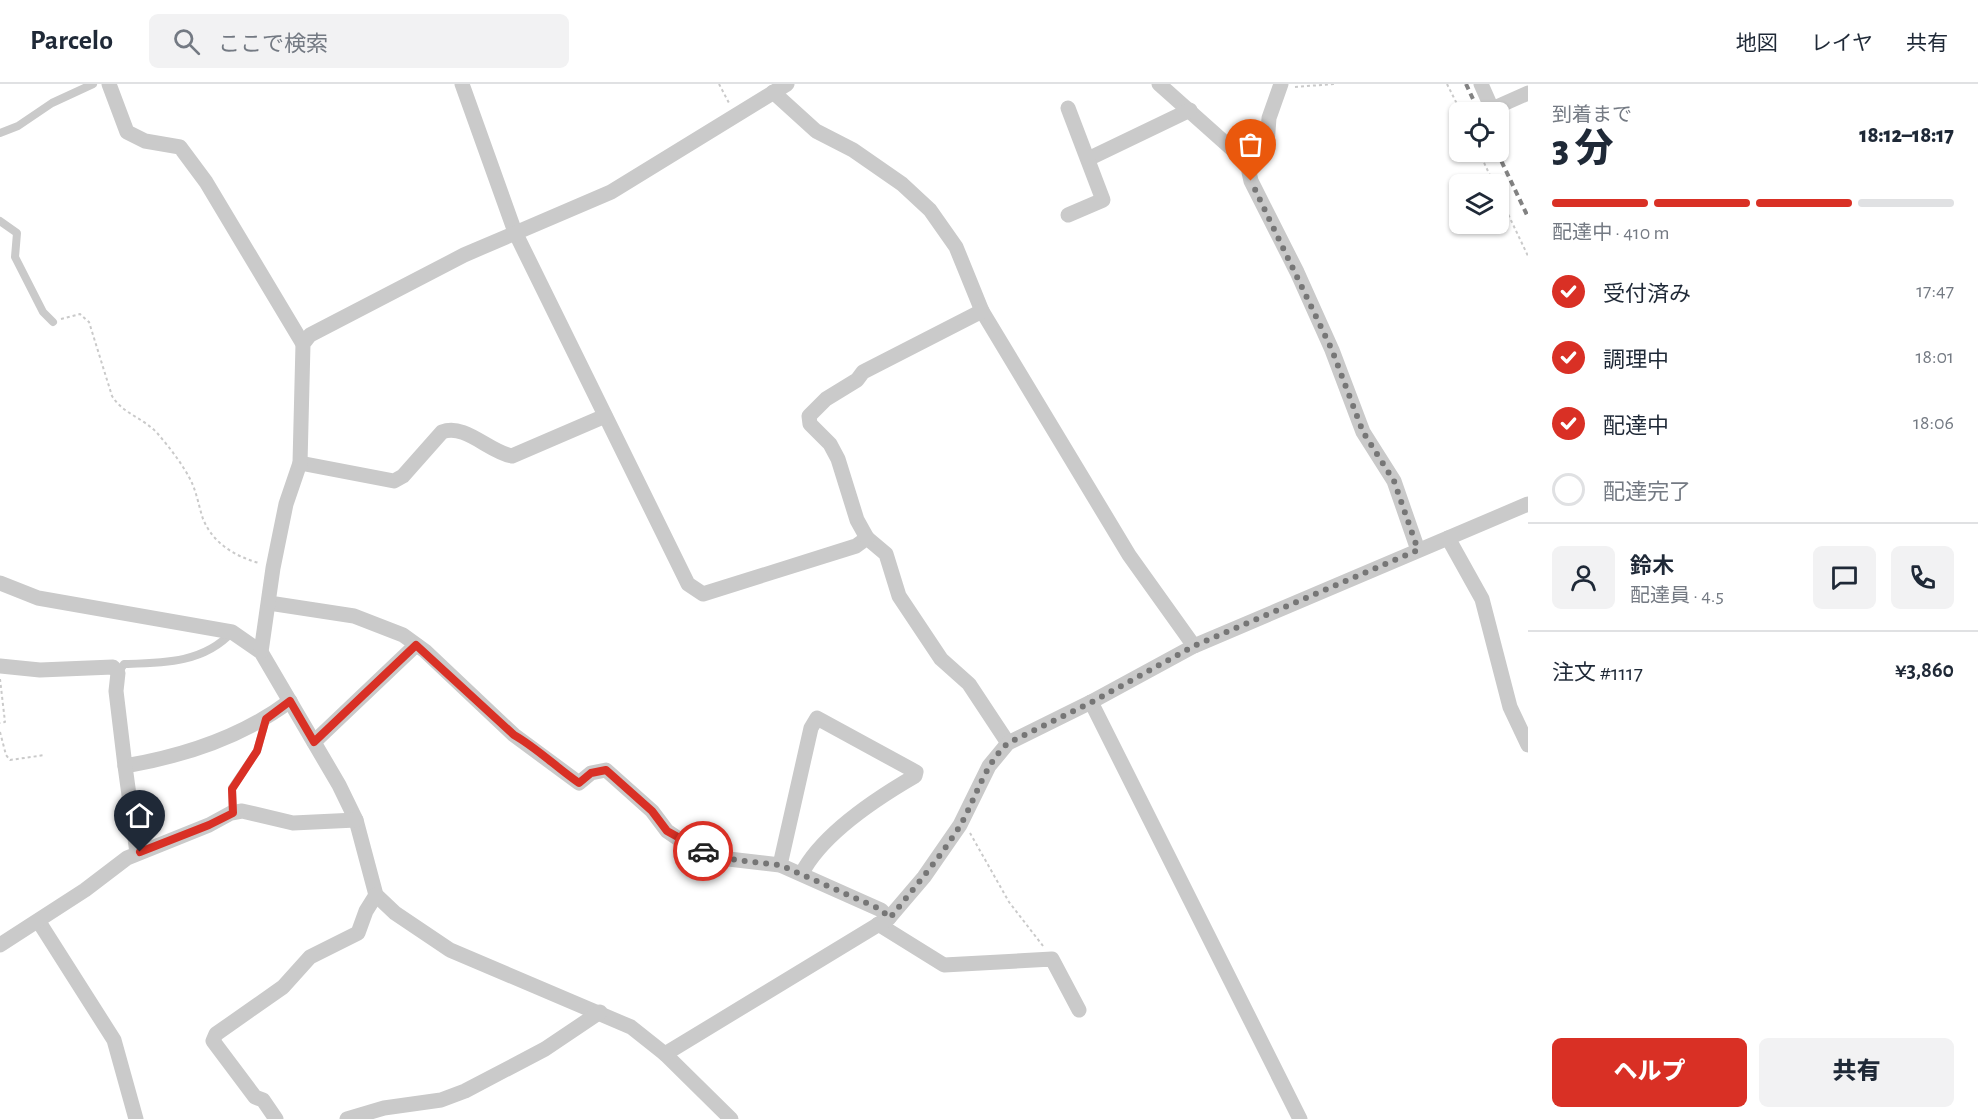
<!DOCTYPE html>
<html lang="ja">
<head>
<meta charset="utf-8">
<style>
	:root { --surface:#fff; --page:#f2f2f3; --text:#1f2937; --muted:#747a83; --line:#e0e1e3; --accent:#d93025 }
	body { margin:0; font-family:"Alegreya Sans","Noto Sans JP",sans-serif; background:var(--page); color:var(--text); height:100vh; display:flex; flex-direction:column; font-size:22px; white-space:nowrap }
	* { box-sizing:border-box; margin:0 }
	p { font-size:20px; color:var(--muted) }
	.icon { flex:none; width:33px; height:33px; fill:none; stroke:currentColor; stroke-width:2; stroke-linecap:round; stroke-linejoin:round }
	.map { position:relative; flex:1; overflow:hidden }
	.panel { display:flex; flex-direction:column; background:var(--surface); width:450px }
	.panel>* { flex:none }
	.controls { position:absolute; left:1449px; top:18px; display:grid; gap:12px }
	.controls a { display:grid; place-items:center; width:60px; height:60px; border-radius:9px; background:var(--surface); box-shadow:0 2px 4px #0004; font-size:30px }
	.pin { position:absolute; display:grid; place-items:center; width:51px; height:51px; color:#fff; margin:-62px -26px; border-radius:50% 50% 50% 0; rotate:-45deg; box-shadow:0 0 6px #0007 }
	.pin .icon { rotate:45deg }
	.courier { position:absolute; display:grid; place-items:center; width:60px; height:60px; margin:-30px; border:4px solid #d93025; border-radius:50%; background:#fff; color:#222; box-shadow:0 2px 8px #0007 }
	.head em { font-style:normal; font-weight:800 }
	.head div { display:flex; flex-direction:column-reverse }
	.head { display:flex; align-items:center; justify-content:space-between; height:102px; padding:0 24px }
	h1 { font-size:39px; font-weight:800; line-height:45px }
	.bar { display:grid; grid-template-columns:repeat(4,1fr); gap:9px 6px; align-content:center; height:72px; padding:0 24px }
	.bar i { height:8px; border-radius:4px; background:var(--line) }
	.bar .on { background:var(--accent) }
	.bar p { grid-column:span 4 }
	.line { display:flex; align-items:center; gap:15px; padding:0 24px; border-top:2px solid var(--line) }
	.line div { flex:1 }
	.round { display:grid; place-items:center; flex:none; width:63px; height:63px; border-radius:9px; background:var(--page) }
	ol { padding:0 24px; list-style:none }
	li { display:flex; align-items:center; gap:18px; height:66px }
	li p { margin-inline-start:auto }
	li .icon { padding:6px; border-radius:50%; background:var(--accent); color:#fff; stroke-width:4 }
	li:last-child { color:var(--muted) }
	li i { width:33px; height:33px; border:3px solid var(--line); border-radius:50% }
	.cta { display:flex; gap:12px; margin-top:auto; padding:12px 24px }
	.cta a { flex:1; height:69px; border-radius:9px; background:var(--accent); color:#fff; font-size:24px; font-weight:800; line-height:69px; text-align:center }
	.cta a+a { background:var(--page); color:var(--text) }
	header { display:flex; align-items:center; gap:36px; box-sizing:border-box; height:84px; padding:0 30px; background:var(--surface); border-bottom:2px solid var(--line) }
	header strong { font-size:28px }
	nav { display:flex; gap:33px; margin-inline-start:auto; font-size:21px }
	.search { width:420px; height:54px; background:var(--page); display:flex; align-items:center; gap:15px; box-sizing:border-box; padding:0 21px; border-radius:9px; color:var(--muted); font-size:22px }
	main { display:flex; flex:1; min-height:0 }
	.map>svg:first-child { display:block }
</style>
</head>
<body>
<header>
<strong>Parcelo</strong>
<div class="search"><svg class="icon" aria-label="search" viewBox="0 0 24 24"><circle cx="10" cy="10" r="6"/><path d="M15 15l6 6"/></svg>ここで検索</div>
<nav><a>地図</a><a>レイヤ</a><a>共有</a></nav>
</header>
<main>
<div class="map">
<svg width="1528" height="1035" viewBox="0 0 1528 1035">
	<rect width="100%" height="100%" fill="#fff"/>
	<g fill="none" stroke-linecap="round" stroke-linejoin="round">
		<g stroke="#cacaca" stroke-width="2" stroke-dasharray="3 3" stroke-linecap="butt">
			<polyline points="719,0 729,19"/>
			<polyline points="1447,0 1461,28"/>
			<polyline points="1295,3 1334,0"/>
			<polyline points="1479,68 1494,100"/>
			<polyline points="1498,109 1528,172"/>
			<path d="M61 235 80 230 89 238 112 312C123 330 144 334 158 350 170 364 184 382 192 399 197 410 199 423 203 435 213 459 234 472 259 479"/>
			<polyline points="0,595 5,638 0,639"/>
			<polyline points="0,648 6,671 10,676 45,671"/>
			<polyline points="970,749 1009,818 1043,862"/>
		</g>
		<g stroke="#cacaca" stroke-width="8">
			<polyline points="0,49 18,42 52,19 93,0"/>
			<polyline points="0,137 17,149 15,173 43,228 53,238"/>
			<path d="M118 589 124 580C163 579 204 579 232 548"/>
			<polyline points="233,729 232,704 257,667 266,635"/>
		</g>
		<g stroke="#cacaca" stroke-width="15">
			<polyline points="109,0 127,48 145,57 180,63 206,98 303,260"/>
			<polyline points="462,0 515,148 688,500 703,510 856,462 867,454 886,470 899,512 941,575 969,600 1008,659"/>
			<polyline points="1159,0 1251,82"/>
			<polyline points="1281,0 1269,34 1267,61 1251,82 1249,88 1251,97 1297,188 1332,266 1363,348 1394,397 1418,466"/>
			<polyline points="1481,0 1492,25 1528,9"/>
			<polyline points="773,8 816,47 853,66 902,100 930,126 956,163 982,227 1129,471 1194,562"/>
			<polyline points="1088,75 1190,26"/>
			<polyline points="1068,131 1103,116 1068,24"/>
			<path d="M300 379 394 397 403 392 442 348C465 339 489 368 512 372L605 332"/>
			<polyline points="867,454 857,436 838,375 830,360 810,340 809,332 826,315 857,296 863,288 982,227"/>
			<polyline points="1448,454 1482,515 1510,623 1528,661"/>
			<polyline points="0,499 38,514 232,548 261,568 339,701 356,736 376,811 395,829 450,866 631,943 665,970 731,1035"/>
			<polyline points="269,519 354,532 403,551 425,567 514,651 579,699 591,689 606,686 652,727 667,747 686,760 720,774 780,781 881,826 889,834"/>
			<polyline points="261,568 273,484 286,420 300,379 303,260 310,251 464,171 611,108 787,0"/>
			<path d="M0 582 40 586 113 583 118 589 116 607 125 682C184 672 242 653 290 617"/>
			<polyline points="1091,618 1300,1035"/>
			<polyline points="314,658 416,561"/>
			<polyline points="125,682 137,769"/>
			<path d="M780 781 811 644 817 634 916 688 915 692C877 714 823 749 802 789"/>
			<polyline points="39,838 114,956 136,1035"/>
			<polyline points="878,840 944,881 1052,875 1079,926"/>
			<polyline points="0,861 85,806 127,774 209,741 231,729 242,727 293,739 356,736"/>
			<polyline points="665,970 889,834 924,793 960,741 989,682 1008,659 1091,618 1194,562 1528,420"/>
			<polyline points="276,1035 263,1016 255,1013 213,957 216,950 283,903 310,873 358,849 366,827 376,811"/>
			<polyline points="347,1035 384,1024 441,1016 465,1007 545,965 600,928"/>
		</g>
		<g stroke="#828282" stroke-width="4" stroke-dasharray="6 4.5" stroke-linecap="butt">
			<polyline points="1466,0 1479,28"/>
			<polyline points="1497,68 1528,133"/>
		</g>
	</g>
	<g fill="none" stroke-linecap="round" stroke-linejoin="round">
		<path stroke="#767676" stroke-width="6" stroke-dasharray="0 10.8" d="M703 767 720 774 780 781 880 825 890 834C914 804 939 775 960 742 976 714 984 681 1008 659L1092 618 1194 562 1418 466 1394 397 1363 348 1332 266 1251 97"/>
		<path stroke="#d93025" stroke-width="8" d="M140 768 209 741 233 729 232 705 257 667 266 635 290 617 314 658 416 561 514 651C537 664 557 684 579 699L591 689 606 686 652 727 667 747 703 767"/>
	</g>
</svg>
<div class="controls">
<a><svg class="icon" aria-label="locate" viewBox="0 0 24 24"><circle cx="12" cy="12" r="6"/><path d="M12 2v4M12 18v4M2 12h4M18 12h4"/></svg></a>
<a><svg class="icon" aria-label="layers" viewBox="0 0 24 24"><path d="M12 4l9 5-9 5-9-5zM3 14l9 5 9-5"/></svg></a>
</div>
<div class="pin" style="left:1251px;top:97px;background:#ea580c"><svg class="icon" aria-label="bag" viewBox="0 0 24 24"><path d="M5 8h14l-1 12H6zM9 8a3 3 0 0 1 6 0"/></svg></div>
<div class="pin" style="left:140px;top:768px;background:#1f2937"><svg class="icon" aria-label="home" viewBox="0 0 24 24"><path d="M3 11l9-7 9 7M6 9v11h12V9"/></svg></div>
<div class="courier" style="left:703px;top:767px"><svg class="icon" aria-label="car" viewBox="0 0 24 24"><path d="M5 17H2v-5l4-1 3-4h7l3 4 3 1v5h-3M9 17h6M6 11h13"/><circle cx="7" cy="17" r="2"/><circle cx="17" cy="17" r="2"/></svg></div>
</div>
<section class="panel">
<div class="head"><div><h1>3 分</h1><p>到着まで</p></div><em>18:12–18:17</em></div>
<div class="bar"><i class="on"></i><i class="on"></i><i class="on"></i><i></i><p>配達中 · 410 m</p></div>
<ol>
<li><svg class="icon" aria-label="check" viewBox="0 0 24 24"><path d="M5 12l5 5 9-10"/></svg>受付済み<p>17:47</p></li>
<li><svg class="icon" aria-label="check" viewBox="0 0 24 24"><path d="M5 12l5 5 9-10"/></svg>調理中<p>18:01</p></li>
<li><svg class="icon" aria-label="check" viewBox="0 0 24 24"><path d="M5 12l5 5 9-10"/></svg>配達中<p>18:06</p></li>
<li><i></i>配達完了</li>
</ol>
<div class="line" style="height:108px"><a class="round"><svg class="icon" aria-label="person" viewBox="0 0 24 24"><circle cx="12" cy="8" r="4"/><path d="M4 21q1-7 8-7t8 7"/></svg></a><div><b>鈴木</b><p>配達員 · 4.5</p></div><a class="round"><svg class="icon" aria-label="chat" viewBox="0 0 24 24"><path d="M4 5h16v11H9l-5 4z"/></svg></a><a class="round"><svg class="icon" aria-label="phone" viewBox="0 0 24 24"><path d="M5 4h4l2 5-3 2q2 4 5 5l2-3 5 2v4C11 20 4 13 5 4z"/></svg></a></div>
<div class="line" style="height:78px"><div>注文 #1117</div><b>¥3,860</b></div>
<div class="cta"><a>ヘルプ</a><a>共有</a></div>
</section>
</main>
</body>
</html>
